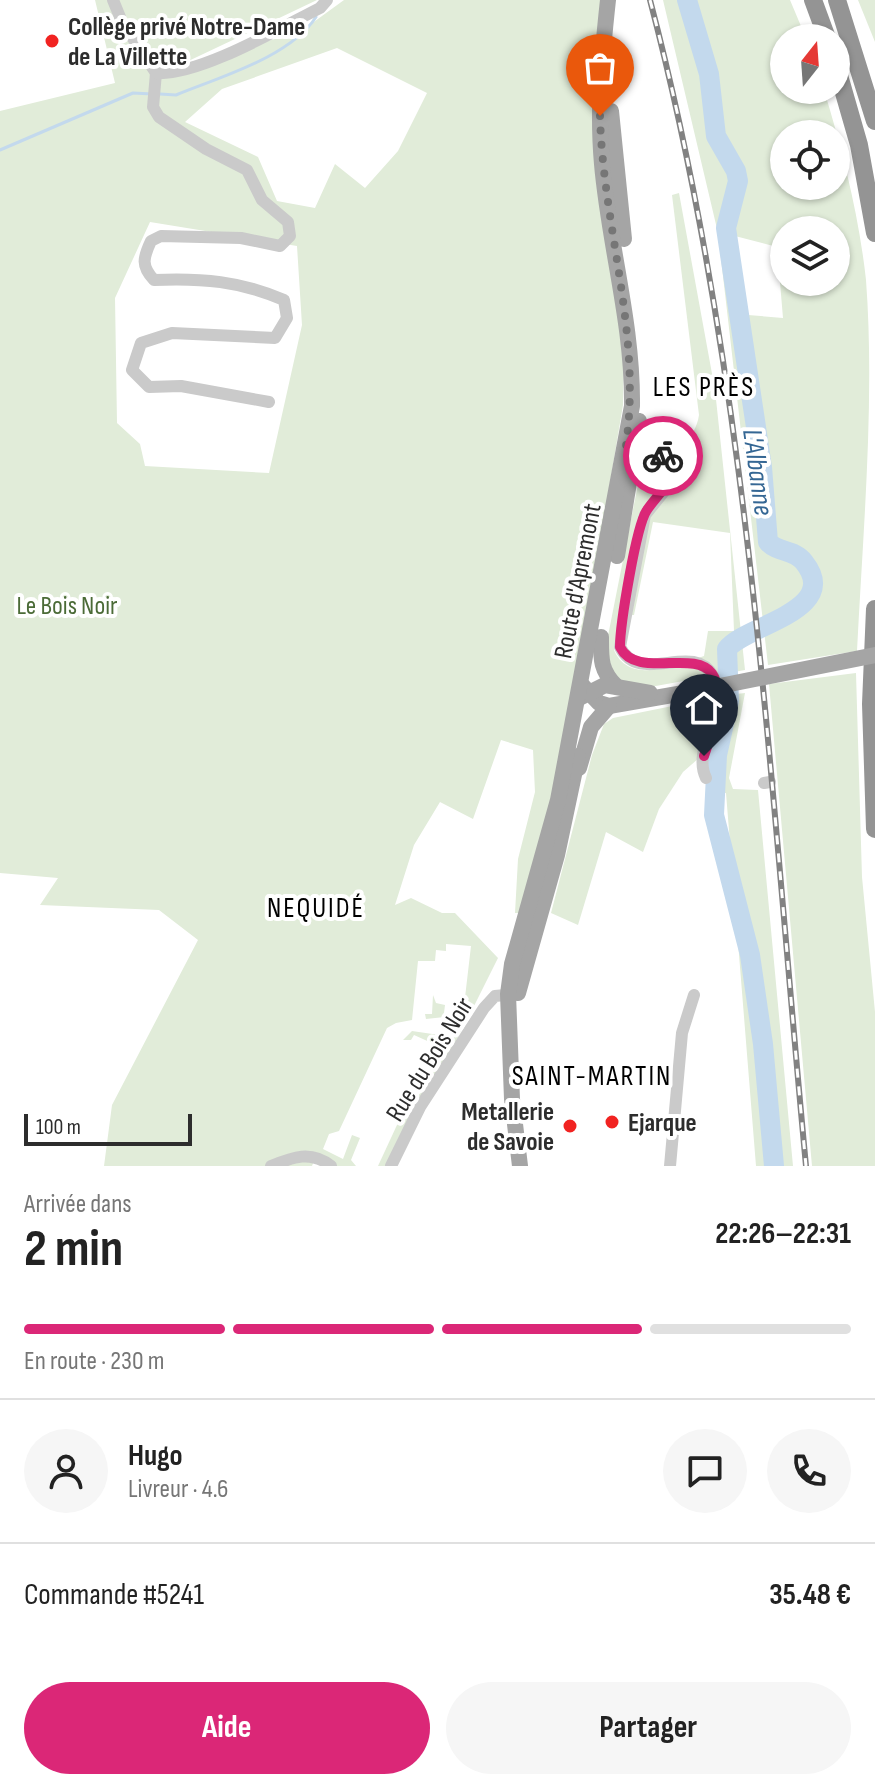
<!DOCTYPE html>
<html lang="fr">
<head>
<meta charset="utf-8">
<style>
	:root { --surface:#fff; --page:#f6f6f6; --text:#222; --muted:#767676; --line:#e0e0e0; --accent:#db2777 }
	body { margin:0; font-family:"Sofia Sans Condensed",sans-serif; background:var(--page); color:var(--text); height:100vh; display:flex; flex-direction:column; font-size:30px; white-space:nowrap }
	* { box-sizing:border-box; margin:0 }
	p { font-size:26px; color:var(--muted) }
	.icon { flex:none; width:44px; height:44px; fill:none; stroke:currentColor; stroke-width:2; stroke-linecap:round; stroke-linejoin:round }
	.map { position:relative; height:1166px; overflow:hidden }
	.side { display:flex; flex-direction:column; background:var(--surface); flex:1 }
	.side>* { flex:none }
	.needle { width:52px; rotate:17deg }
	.tools { position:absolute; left:770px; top:24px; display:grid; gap:16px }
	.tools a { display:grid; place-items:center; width:80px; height:80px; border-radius:50%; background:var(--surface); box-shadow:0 2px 6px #0004; font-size:40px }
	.scale { position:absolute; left:24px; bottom:20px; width:168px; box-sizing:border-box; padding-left:8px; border:4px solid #2d2d2d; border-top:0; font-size:22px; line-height:28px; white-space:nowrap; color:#2d2d2d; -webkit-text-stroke:6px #fff; paint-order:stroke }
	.pin { position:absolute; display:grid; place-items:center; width:68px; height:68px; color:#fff; margin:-82px -34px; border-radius:50% 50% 50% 0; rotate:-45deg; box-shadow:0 0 8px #0007 }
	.pin .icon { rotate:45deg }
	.courier { position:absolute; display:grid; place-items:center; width:80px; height:80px; margin:-40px; border:6px solid #db2777; border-radius:50%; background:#fff; color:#222; box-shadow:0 2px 10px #0007 }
	.summary em { font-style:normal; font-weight:700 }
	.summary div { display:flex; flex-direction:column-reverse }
	.summary { display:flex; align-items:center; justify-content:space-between; height:136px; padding:0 24px }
	h1 { font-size:52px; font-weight:700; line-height:60px }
	.bar { display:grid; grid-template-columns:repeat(4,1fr); gap:12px 8px; align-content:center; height:96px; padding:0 24px }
	.bar i { height:10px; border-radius:6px; background:var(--line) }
	.bar .selected { background:var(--accent) }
	.bar p { grid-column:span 4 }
	.line { display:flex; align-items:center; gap:20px; padding:0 24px; border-top:2px solid var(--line) }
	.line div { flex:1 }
	.round { display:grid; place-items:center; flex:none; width:84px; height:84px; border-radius:42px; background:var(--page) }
	.cta { display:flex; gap:16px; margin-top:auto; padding:16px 24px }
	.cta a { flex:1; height:92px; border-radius:48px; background:var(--accent); color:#fff; font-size:32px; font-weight:700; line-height:92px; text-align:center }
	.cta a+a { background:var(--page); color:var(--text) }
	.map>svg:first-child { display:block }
</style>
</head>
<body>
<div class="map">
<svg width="875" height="1166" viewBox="0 0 875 1166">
	<rect width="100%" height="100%" fill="#fff"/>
	<g fill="#e1ecd9" fill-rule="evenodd">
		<path d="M95 0H317L180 65 300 32 344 0H603L593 95 624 350 623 405 571 715 523 913H515L518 859 535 792 533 750 501 740 473 819 440 802 414 845 395 905 411 898 442 913H455L498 958 473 1008 464 1006 471 946 446 944V951L436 950 435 961H418L412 1020 396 1023 387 1028 339 1131 329 1134 323 1149 343 1159 352 1135 360 1138 351 1160 356 1166H336L317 1153 312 1166H104L112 1105 198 940 159 910 40 905 58 878 0 873V111L115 83ZM337 48 427 93 398 151 365 188 335 164 315 208 277 201 258 157 185 122 222 89ZM150 222 297 246 302 325 269 473 145 466 140 444 117 423 115 298Z"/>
		<path d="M663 0H790L806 38H784V90H824C843 152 859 216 866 280 875 399 863 531 857 651L768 665 718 233ZM784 134H836V186H784ZM784 230H836V282H784ZM735 236 777 247 783 318 748 315Z"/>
		<polygon points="858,0 875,0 875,42"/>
		<path d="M679 193 715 390 745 670 639 689 618 683 605 651 642 464 657 467C675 450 695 441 699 415L672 195ZM639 519 630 615H634L653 522 730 533 734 631H708L704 656C679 665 629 686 614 650Z"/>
		<polygon points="856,673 862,877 875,1012 875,1166 812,1166 769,684"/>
		<polygon points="745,693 729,778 733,789 758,790 793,1166 756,1166 726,793 706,793 707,757 719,696"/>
		<polygon points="712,698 699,758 683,772 659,809 643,852 606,832 578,925 551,913 592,755 604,724 613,718"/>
		<polygon points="433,995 436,1003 445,1005 444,1013 463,1015 426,1019 425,1014 432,1014"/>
		<polygon points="461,1025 460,1034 415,1109 412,1108 456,1026"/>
		<polygon points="412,1031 446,1036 409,1107 406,1106 434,1044 414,1035 411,1040 403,1040"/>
		<polygon points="403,1112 411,1116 387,1166 378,1166"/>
	</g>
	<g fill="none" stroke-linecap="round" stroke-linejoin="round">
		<g stroke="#c3d9ed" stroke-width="3">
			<path d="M160 94 176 95C220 77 290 57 316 17"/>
			<polyline points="0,150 133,93 152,94"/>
		</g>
		<path stroke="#c3d9ed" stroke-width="20" d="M687 0 709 74 716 136 736 171 738 181 726 228 762 467 768 542C778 553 794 549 804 562 843 611 745 625 727 649L729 701 717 755 714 815 750 955 763 1044 774 1166"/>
		<g stroke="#cacaca" stroke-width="12">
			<polyline points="113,0 122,22 156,73"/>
			<path d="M156 73 153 107 159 117 206 149 247 170 262 200 288 222 290 236 280 246 241 238 161 236 151 241C143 258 141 266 154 280 201 278 241 281 284 300L287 318 275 338 172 333 141 343 132 370 149 387 181 386 269 402"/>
			<path d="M156 73C199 76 280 28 320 8L327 0"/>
			<path d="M629 446 661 454 667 460 668 477 666 489 645 515 620 647C640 687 693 640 713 676 730 708 691 748 706 778"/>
			<polyline points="764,783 770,782"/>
			<path d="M271 1166C293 1157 311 1150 331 1166"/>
			<polyline points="391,1166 420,1107 484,1008 495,996 514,994"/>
			<polyline points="670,1166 682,1033 694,995"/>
		</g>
		<g stroke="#a5a5a5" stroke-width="16">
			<polyline points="611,111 624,239"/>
			<polyline points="617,556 639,421"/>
			<path d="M601 637C601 658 600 670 616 686"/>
			<polyline points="581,684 599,703 609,706 695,691"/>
			<polyline points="581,697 605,685 650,693"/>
			<polyline points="579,768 591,727 609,706"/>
			<polyline points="518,993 557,855 578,756"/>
			<path d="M520 1166 512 1099 508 994 512 964 558 800 632 406C633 323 609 246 602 164 597 109 602 55 608 0"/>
		</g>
		<g stroke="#949494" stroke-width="18">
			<polyline points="813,0 827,38"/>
			<polyline points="837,0 875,121"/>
			<polyline points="836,65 859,145 875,233"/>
			<polyline points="875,609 871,704 875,829"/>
		</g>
		<defs>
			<path id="rail" d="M650 0C750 381 769 776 806 1166"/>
		</defs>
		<use href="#rail" stroke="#828282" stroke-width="6"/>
		<use href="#rail" stroke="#fff" stroke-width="3" stroke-dasharray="9" stroke-linecap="butt"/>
		<polyline stroke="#a5a5a5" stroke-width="16" points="695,691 875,655"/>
	</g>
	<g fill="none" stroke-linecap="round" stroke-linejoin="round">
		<path stroke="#767676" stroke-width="8" stroke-dasharray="0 14.4" d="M600 116C603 228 642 333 626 445L663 456"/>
		<path stroke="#db2777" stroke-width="10" d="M663 456C680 479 658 493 647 510 636 526 620 625 620 647 644 695 756 606 704 756"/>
	</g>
	<g fill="#f12321" stroke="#fff" stroke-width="3">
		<circle cx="52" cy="41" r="8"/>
		<circle cx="612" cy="1122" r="8"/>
		<circle cx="570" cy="1126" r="8"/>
	</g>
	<g text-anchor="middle" stroke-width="8" stroke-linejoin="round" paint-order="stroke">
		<g font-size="26" font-weight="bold" fill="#2d2d2d" stroke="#fff" text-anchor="start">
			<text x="68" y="35">Collège privé Notre-Dame<tspan x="68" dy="30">de La Villette</tspan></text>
			<text x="554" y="1120" text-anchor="end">Metallerie<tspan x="554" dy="30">de Savoie</tspan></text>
			<text x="628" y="1131">Ejarque</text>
		</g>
		<g font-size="26" fill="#2d2d2d" stroke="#fff">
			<text transform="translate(577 581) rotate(-79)" y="9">Route d'Apremont</text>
			<text transform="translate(429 1059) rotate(-58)" y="9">Rue du Bois Noir</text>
		</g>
		<g font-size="26" fill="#4b6b37" stroke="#fff">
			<text x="67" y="614">Le Bois Noir</text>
		</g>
		<g font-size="28" letter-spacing="2" fill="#000" stroke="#fff">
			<text x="704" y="396">LES PRÈS</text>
			<text x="316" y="917">NEQUIDÉ</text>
			<text x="592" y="1085">SAINT-MARTIN</text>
		</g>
		<g font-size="28" font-style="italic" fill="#356794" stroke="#fff">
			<text transform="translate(759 472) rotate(82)" y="10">L'Albanne</text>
		</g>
	</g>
</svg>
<div class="tools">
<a><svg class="needle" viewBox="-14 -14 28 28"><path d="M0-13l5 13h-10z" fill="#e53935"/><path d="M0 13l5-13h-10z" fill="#767676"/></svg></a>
<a><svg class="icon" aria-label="locate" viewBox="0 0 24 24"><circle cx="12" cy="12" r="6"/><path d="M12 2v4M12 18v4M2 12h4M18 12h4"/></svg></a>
<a><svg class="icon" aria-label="layers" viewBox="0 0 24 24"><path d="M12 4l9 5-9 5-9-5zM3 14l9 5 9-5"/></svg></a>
</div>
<div class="scale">100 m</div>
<div class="pin" style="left:600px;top:116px;background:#ea580c"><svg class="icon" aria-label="bag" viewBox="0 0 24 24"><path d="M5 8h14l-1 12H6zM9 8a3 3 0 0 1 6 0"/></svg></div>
<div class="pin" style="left:704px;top:756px;background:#1f2937"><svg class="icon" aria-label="home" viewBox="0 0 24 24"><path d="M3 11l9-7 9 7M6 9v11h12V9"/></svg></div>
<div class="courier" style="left:663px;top:456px"><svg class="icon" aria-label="bike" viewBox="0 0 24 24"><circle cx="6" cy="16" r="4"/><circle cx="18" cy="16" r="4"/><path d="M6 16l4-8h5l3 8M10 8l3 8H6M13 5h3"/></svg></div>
</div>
<section class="side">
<div class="summary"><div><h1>2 min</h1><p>Arrivée dans</p></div><em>22:26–22:31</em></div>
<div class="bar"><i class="selected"></i><i class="selected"></i><i class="selected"></i><i></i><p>En route · 230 m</p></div>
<div class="line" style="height:144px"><a class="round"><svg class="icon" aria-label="person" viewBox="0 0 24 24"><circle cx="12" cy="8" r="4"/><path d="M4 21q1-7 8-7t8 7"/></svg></a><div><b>Hugo</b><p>Livreur · 4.6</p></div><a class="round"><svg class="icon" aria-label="chat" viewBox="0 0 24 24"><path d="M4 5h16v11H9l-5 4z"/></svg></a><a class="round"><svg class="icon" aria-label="phone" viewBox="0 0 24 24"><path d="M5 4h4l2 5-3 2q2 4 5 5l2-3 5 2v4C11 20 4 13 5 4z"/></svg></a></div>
<div class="line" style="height:104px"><div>Commande #5241</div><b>35.48 €</b></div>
<div class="cta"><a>Aide</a><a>Partager</a></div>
</section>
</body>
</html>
